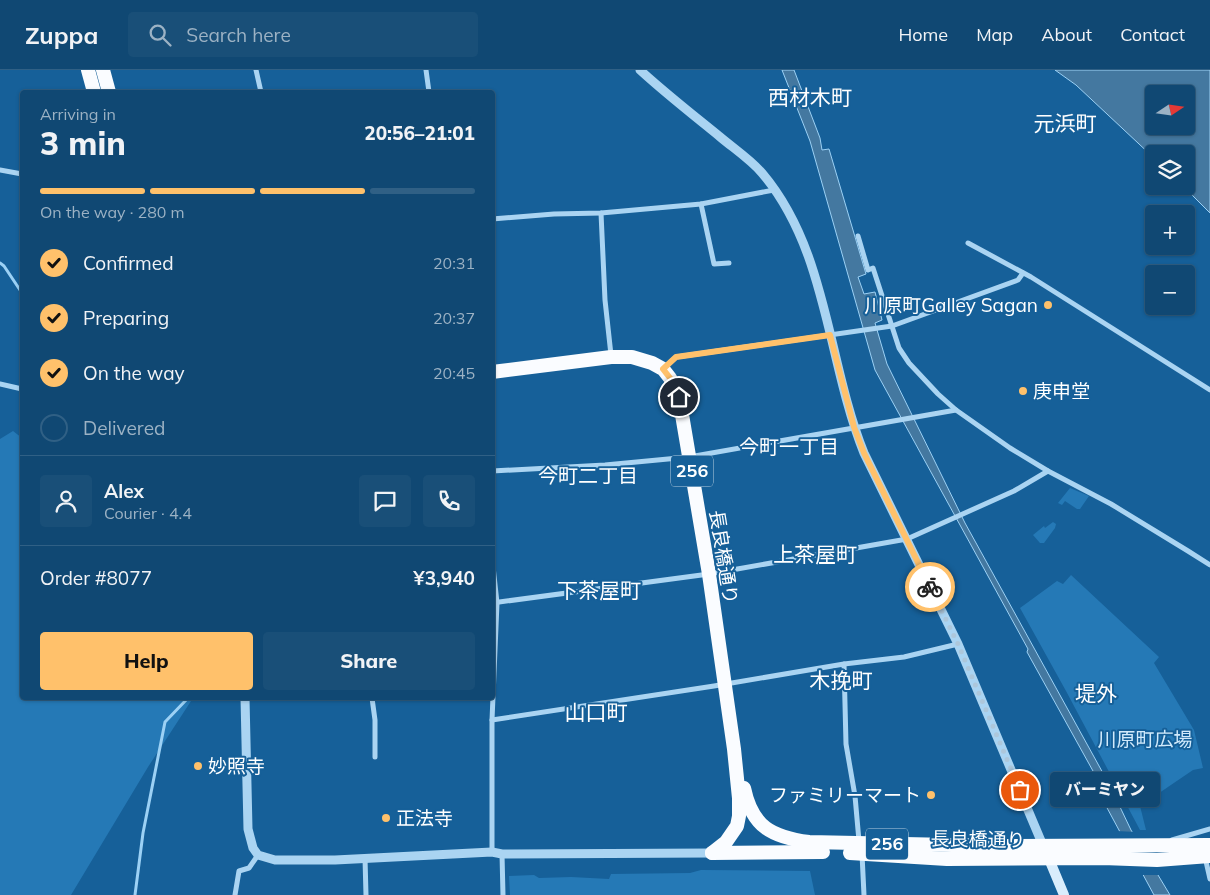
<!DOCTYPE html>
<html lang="en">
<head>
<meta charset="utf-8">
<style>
	:root { --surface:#104873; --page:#194f78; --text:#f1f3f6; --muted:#9cb2c4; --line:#306085; --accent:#ffc16b }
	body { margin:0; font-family:Mulish,"Noto Sans JP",sans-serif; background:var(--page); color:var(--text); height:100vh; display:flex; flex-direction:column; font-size:19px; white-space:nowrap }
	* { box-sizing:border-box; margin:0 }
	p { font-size:16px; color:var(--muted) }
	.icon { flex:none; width:28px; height:28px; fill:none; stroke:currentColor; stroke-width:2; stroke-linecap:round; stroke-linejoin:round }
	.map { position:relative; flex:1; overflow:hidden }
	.drawer { position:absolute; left:20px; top:20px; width:475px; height:610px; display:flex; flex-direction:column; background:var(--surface); border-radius:5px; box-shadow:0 1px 4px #0004,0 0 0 1px var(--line) }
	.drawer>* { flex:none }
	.needle { width:32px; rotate:77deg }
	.controls { position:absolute; left:1145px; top:15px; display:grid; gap:10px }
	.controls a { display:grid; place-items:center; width:50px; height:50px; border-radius:5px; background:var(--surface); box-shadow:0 1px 4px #0004,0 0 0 1px var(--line); font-size:25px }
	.pin { position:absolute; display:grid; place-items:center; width:42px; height:42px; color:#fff; margin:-21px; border:2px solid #fff; border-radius:50%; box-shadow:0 1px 5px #0007 }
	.courier { position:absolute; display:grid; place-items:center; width:50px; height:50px; margin:-25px; border:4px solid #ffc16b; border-radius:50%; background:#fff; color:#222; box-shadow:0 1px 6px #0007 }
	.bubble { position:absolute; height:35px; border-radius:5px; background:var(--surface); box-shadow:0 1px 4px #0004,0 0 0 1px var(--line); font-size:16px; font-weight:800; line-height:35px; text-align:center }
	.overview em { font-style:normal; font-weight:800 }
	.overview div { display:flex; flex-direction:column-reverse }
	.overview { display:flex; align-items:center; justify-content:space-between; height:85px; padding:0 20px }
	h1 { font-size:32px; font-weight:800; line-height:38px }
	.bar { display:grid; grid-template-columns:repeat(4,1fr); gap:8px 5px; align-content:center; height:60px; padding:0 20px }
	.bar i { height:6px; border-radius:4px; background:var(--line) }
	.bar .selected { background:var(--accent) }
	.bar p { grid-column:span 4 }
	.line { display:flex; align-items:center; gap:12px; padding:0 20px; border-top:1px solid var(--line) }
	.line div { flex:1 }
	.round { display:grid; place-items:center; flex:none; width:52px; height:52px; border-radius:5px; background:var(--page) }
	ol { padding:0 20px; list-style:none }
	li { display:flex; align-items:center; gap:15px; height:55px }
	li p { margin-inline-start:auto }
	li .icon { padding:5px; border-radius:50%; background:var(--accent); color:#111; stroke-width:4 }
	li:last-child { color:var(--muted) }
	li i { width:28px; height:28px; border:2px solid var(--line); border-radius:50% }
	.cta { display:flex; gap:10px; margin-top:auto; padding:10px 20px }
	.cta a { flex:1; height:58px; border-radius:5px; background:var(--accent); color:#111; font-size:20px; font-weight:800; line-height:58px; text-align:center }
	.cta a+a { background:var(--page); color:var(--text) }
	header { display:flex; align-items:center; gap:30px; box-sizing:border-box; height:70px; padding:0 25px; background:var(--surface); border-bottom:1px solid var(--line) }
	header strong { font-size:24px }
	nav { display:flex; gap:28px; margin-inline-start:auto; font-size:18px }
	.search { width:350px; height:45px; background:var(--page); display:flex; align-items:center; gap:12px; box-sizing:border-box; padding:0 18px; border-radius:5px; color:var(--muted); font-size:19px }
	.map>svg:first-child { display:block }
</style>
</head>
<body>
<header>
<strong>Zuppa</strong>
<div class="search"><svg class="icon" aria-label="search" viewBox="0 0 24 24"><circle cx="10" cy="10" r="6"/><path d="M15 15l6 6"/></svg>Search here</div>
<nav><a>Home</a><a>Map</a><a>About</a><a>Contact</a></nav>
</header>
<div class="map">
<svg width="1210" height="825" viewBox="0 0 1210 825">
	<rect width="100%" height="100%" fill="#166099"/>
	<g fill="#2579b6">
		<polygon points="13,361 22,368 22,628 193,628 148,697 71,825 0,825 0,369"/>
		<polygon points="1070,418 1089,426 1080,439 1077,439 1065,431 1062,435 1058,433"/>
		<polygon points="1053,452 1056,454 1055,458 1044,473 1040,473 1033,465 1044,456 1045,458"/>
		<polygon points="1071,505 1159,587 1154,593 1194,660 1203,698 1193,700 1140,736 1146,760 1140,760 1066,621 1020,538 1057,511 1063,514"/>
		<polygon points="701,800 810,801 815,825 510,825 509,806 534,805 539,808 571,807 609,809 611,804 690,803"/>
	</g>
	<g fill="#4478a0" stroke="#9cd1f5" fill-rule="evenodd">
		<polygon points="782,0 794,0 820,68 822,80 829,79 866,204 858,207 864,224 875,222 882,250 875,253 887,294 965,453 1109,714 1131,760 1170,825 1154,825 1099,723 1098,710 1027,582 1028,579 875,300 810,71"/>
		<path d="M1055 0H1210V143L1183 116H1186V84H1154V88L1076 15ZM1154 24H1186V56H1154Z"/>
	</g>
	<g fill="#166099">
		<polygon points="1113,717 1117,727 1104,734 1099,724"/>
		<polygon points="1117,761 1135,762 1160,805 1140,805"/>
	</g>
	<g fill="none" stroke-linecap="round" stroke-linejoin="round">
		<g stroke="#9cd1f5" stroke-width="3">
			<polyline points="0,193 4,196 22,223"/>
			<polyline points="135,825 143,763 165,652 188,628"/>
		</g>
		<g stroke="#aad4f2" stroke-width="5">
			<polyline points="256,0 261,22"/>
			<polyline points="426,0 429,22"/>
			<polyline points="0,100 22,104"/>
			<polyline points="701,134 714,194 729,193"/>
			<polyline points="601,143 605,230 611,285"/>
			<polyline points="492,149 554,144 601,143 701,134 774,120"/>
			<polyline points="858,166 868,200 873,198 899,278 909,293 938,324 956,340 1010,378 1048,401 1111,434 1188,481 1210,495"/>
			<polyline points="968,173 1031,207 1210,320"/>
			<polyline points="663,299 676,287 892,256 1018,210 1023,203"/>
			<polyline points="0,314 22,319"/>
			<polyline points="492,401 605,395 689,387 956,340"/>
			<polyline points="492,533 709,504 907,469 1014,421 1048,401"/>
			<polyline points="844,594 846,674 855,726 859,771"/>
			<polyline points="372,628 375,650 375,687"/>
			<polyline points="492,650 714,616 844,594 904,587 958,574"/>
			<polyline points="1172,770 1210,759"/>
			<polyline points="492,782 492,650 497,533 492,487"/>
			<polyline points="502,784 503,825"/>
			<polyline points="862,784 864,825"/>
			<polyline points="1205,787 1210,809"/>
			<polyline points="365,788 366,825"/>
			<polyline points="235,825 239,801 249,798 258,785"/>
		</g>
		<g stroke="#aad4f2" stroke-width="9">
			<path d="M640 0C665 23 692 44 719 66 733 78 750 89 762 103 828 181 827 291 864 383L958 574 1044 778"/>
			<polyline points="245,628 248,759 253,778 258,785 275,790 335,790 492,782 502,784 712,783"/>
		</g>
		<polyline stroke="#d9edfc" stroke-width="10" points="1049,789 1064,825"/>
		<g stroke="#fafcff" stroke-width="14">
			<polyline points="88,0 94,22"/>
			<polyline points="103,0 109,22"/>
			<polyline points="492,302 611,287 632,287 652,293 663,299 670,308 679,327 709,504 734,679 739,728 739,746 737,756 726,772 712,783"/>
			<path d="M744 718C752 757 772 767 809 772L999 776 1210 775"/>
			<polyline points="712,783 823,782"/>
			<polyline points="850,783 947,789 1103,788 1157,790 1210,786"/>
		</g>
	</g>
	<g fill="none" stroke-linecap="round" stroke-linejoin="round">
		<polyline stroke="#adc7db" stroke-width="5" stroke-dasharray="0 9" points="930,517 958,574 1020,720"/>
		<polyline stroke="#ffc16b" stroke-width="6" points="679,327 670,308 663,299 676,287 830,265 854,357 864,383 930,517"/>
	</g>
	<g fill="#ffc16b" stroke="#166099" stroke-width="2">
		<circle cx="1048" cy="235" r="5"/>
		<circle cx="1023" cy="321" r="5"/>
		<circle cx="198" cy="696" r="5"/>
		<circle cx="931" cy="725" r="5"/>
		<circle cx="386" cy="748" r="5"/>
	</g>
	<g text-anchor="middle" stroke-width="4" stroke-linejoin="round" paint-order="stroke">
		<g fill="#166099" stroke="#b9cfe0" stroke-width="1">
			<rect x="671" y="385.5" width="42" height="31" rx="4"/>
			<rect x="866" y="758.5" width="42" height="31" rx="4"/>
		</g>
		<g font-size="18" font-weight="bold" fill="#fff">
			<text x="692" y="407">256</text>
			<text x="887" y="780">256</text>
		</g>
		<g font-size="19" fill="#fff" stroke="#166099" text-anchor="start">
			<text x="1038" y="242" text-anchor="end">川原町Galley Sagan</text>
			<text x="1033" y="328">庚申堂</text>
			<text x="208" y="703">妙照寺</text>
			<text x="921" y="732" text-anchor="end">ファミリーマート</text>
			<text x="396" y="755">正法寺</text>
		</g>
		<g font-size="19" fill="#fff" stroke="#166099">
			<text transform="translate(724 487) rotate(81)" y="7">長良橋通り</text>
			<text transform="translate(978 769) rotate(1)" y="7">長良橋通り</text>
		</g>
		<g font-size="19" fill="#d1eafc" stroke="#166099">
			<text x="1145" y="676">川原町広場</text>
		</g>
		<g font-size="20" fill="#fff" stroke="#166099">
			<text x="789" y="384">今町一丁目</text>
			<text x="588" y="413">今町二丁目</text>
		</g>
		<g font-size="21" fill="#fff" stroke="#166099">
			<text x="810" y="35">西材木町</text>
			<text x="1065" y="61">元浜町</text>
			<text x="815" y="492">上茶屋町</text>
			<text x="599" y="528">下茶屋町</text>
			<text x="841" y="618">木挽町</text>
			<text x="1096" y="631">堤外</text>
			<text x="596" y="650">山口町</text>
		</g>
	</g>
</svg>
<div class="controls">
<a><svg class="needle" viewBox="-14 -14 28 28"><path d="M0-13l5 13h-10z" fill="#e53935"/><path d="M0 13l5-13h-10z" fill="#9cb2c4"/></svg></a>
<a><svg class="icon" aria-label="layers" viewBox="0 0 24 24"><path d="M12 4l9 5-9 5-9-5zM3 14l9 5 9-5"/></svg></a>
<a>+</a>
<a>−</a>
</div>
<div class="pin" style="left:1020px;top:720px;background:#ea580c"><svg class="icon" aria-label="bag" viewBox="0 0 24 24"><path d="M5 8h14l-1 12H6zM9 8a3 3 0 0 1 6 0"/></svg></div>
<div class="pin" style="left:679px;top:327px;background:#1f2937"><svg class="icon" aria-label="home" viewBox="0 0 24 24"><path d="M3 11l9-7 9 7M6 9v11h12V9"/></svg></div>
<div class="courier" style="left:930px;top:517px"><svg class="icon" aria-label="bike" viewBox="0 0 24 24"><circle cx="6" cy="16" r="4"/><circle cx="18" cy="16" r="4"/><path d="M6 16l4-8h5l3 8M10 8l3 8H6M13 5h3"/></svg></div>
<div class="bubble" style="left:1050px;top:702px;width:110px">バーミヤン</div>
<section class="drawer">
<div class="overview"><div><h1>3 min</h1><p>Arriving in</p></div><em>20:56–21:01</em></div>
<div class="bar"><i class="selected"></i><i class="selected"></i><i class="selected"></i><i></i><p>On the way · 280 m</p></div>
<ol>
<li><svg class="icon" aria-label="check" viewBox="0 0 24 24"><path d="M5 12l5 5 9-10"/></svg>Confirmed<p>20:31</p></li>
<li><svg class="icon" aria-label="check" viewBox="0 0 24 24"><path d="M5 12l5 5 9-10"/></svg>Preparing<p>20:37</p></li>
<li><svg class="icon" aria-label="check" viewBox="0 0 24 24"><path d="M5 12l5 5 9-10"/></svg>On the way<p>20:45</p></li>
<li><i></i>Delivered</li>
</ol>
<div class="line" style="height:90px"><a class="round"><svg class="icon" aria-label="person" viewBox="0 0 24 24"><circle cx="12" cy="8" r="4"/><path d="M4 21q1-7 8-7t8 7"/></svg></a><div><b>Alex</b><p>Courier · 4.4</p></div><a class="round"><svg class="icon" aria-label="chat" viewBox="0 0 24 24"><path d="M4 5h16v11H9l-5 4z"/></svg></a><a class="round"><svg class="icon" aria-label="phone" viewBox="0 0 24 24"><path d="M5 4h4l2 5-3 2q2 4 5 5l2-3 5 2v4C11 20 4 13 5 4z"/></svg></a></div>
<div class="line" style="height:65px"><div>Order #8077</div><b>¥3,940</b></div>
<div class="cta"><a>Help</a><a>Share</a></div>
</section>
</div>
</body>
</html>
